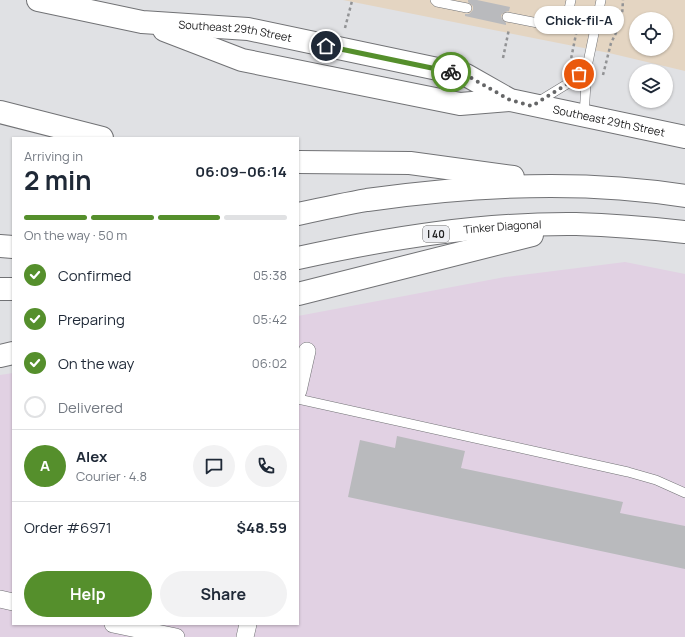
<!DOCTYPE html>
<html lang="en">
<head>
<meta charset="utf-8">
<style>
	:root { --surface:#fff; --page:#f2f2f3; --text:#1f2937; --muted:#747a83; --line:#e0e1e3; --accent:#558f2c }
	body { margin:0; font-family:Manrope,sans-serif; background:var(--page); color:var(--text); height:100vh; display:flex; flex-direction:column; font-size:15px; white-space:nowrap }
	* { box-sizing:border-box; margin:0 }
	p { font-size:13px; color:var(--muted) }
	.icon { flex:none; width:22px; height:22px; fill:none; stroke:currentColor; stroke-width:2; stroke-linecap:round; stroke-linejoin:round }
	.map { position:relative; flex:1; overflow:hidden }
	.sheet { position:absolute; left:12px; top:137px; width:287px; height:488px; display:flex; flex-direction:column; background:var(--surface); border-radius:0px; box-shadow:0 1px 3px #0004 }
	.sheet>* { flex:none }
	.controls { position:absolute; left:629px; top:12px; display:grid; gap:8px }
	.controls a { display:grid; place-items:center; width:44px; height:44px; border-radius:50%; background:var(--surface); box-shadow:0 1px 3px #0004; font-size:20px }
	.pin { position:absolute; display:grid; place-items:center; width:34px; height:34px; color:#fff; margin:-17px; border:2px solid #fff; border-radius:50%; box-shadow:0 1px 4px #0007 }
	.courier { position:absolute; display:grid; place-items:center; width:40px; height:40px; margin:-20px; border:3px solid #558f2c; border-radius:50%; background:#fff; color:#222; box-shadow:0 1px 5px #0007 }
	.bubble { position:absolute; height:28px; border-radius:14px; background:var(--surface); box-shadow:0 1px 3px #0004; font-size:13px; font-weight:700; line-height:28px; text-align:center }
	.summary em { font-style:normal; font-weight:700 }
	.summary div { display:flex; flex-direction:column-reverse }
	.summary { display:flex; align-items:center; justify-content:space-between; height:68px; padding:0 12px }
	h1 { font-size:26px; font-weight:700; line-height:30px }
	.bar { display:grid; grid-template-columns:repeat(4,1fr); gap:6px 4px; align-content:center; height:48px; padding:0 12px }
	.bar i { height:5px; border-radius:3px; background:var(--line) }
	.bar .active { background:var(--accent) }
	.bar p { grid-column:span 4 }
	.line { display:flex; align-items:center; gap:10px; padding:0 12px; border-top:1px solid var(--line) }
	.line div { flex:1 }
	.round { display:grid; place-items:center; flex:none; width:42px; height:42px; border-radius:21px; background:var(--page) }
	ol { padding:0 12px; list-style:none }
	li { display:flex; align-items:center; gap:12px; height:44px }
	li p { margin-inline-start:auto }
	li .icon { padding:4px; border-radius:50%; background:var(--accent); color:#fff; stroke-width:4 }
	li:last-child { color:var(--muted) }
	li i { width:22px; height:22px; border:2px solid var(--line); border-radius:50% }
	.button { display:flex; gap:8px; margin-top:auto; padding:8px 12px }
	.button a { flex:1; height:46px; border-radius:24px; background:var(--accent); color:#fff; font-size:16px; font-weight:700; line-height:46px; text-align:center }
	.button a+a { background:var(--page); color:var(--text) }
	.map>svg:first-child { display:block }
</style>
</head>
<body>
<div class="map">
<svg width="685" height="637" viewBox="0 0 685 637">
	<rect width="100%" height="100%" fill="#e0e1e4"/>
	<path fill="#e4d5c2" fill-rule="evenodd" d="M343 0H685V71L609 53ZM636 19H666V49H636Z"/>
	<polygon fill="#e1d1e3" points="625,262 685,274 685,637 0,637 0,375 13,373 13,624 298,624 298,316 505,277"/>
	<g fill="#b9babd">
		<polygon points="468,0 477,0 510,7 509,11 505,12 501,15 502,19 506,23 506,25 465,16 465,14 469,14 473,10 473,6 468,2"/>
		<polygon points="397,436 465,451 461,468 623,502 620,513 685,526 685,569 348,497 360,440 395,448"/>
	</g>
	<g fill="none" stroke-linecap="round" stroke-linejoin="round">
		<defs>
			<g id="service">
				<polyline points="435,0 437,2 467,8"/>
				<path d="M507 17 553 26C568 22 568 13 571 0"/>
				<polyline points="536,103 572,81 587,67"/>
				<polyline points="584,116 587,67 601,0"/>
				<polyline points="298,399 628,472 656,480 685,493"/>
			</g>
			<g id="minor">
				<polyline points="298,391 307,351"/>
				<polyline points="0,599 13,602"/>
				<polyline points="113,624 176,637"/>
				<polyline points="245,637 248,624"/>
			</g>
			<g id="primary">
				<path id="s1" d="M38 0 142 22 248 29 466 75 510 100 685 137"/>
				<polyline points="164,30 242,60 460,104 510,100"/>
			</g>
			<g id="motorway">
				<polyline points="0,112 102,138"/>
				<polyline points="298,162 410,163 513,177"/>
				<path d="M298 214C321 209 344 204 367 200 472 185 580 179 685 196"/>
				<polyline points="0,246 13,247"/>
				<path id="s2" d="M298 258C389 238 482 223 576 224 612 225 649 228 685 232"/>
				<polyline points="0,289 13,289"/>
				<polyline points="298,294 532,235"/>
				<polyline points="0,356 13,353"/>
			</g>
		</defs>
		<use href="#service" stroke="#717275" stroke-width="10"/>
		<use href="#minor" stroke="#717275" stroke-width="18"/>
		<use href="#primary" stroke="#717275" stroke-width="24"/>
		<use href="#motorway" stroke="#717275" stroke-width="24"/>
		<g stroke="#929395" stroke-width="2.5" stroke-dasharray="3 3" stroke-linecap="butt">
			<polyline points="345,28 352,1"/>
			<polyline points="503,58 509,29"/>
			<polyline points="570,64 578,24"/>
			<polyline points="603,75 611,43 618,29 622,16 623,0"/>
		</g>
		<use href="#service" stroke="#fff" stroke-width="9"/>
		<use href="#minor" stroke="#fff" stroke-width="17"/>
		<use href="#primary" stroke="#fff" stroke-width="22"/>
		<use href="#motorway" stroke="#fff" stroke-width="22"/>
	</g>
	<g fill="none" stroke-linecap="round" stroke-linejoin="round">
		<polyline stroke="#656667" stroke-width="4" stroke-dasharray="0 7.2" points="451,72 466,75 510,100 532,106 572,81 579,74"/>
		<polyline stroke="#558f2c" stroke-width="5" points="326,46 451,72"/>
	</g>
	<g text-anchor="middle" stroke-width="4" stroke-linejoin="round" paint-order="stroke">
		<rect fill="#edeef2" stroke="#606062" stroke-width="1" x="423" y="226" width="26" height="16" rx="3"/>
		<g font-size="10" font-weight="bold" fill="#232324">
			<text x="436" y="238">I 40</text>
		</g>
		<g font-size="11" fill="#232324" stroke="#edeef2">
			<text dy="4" stroke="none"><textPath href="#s1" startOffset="200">Southeast 29th Street</textPath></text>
			<text dy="4" stroke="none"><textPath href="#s1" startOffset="587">Southeast 29th Street</textPath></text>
			<text dy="4" stroke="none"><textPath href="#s2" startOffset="207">Tinker Diagonal</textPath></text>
		</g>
	</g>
</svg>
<div class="controls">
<a><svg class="icon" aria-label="locate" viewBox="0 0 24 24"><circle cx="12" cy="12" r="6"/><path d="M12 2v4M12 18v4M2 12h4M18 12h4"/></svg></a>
<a><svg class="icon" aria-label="layers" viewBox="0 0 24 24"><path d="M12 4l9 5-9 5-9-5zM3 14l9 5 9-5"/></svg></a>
</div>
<div class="pin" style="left:579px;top:74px;background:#ea580c"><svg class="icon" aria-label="bag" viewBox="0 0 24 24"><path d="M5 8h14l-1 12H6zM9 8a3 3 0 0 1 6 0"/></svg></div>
<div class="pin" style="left:326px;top:46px;background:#1f2937"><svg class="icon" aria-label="home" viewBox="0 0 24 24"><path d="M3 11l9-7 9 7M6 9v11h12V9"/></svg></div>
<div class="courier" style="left:451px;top:72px"><svg class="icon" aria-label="bike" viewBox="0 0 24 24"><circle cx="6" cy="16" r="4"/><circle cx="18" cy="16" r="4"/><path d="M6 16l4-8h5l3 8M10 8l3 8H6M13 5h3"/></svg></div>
<div class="bubble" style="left:534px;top:6px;width:90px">Chick-fil-A</div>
<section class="sheet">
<div class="summary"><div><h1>2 min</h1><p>Arriving in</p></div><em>06:09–06:14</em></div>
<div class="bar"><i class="active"></i><i class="active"></i><i class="active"></i><i></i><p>On the way · 50 m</p></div>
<ol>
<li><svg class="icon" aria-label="check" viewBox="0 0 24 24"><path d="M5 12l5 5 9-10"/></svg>Confirmed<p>05:38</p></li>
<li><svg class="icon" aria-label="check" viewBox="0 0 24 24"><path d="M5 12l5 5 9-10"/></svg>Preparing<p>05:42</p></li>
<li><svg class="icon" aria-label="check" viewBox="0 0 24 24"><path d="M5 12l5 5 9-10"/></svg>On the way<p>06:02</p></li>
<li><i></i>Delivered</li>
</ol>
<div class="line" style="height:72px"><b class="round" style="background:var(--accent);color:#fff">A</b><div><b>Alex</b><p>Courier · 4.8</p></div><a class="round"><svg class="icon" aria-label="chat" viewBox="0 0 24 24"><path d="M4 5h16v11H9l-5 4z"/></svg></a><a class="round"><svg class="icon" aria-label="phone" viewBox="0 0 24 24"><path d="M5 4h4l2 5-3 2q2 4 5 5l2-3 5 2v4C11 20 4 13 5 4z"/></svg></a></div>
<div class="line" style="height:52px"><div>Order #6971</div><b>$48.59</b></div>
<div class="button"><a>Help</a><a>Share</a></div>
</section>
</div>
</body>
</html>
